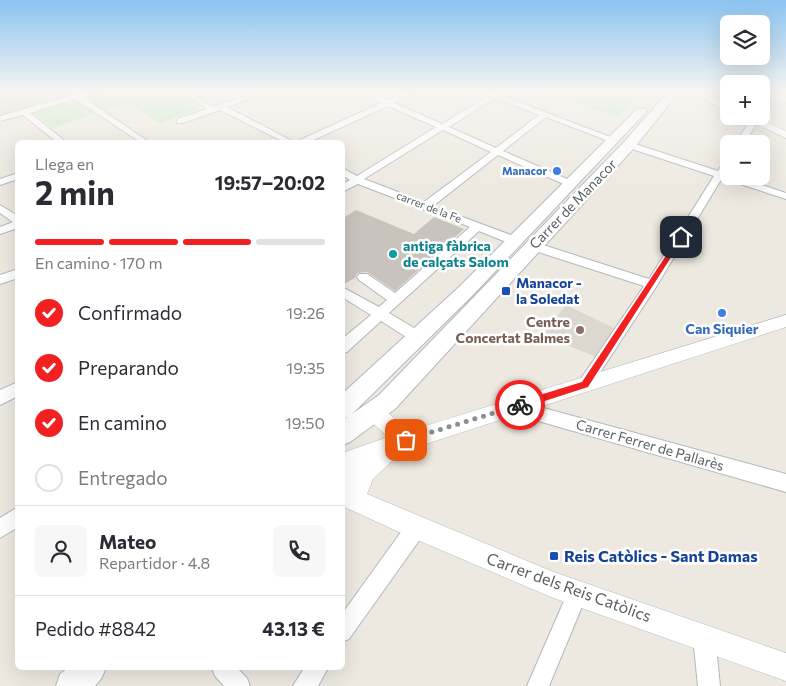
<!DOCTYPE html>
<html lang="es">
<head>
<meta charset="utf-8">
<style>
	:root { --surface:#fff; --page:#f7f7f7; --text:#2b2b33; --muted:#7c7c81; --line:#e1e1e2; --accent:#f22021 }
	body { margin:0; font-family:Commissioner,sans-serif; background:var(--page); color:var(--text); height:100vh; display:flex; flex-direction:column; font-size:19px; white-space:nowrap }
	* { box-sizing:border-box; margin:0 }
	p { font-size:16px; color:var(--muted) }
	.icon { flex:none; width:28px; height:28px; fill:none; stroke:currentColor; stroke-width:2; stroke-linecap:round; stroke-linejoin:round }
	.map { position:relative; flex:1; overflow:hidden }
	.drawer { position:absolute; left:15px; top:140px; width:330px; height:530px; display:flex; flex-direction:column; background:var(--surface); border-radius:8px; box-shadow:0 5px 20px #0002 }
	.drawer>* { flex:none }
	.buttons { position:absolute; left:720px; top:15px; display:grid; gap:10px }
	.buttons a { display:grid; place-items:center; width:50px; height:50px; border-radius:8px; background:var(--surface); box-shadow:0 5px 20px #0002; font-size:25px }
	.pin { position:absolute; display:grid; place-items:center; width:42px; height:42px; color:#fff; margin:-21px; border-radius:10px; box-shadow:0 2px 8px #0006 }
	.courier { position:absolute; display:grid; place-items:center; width:50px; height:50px; margin:-25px; border:4px solid #f22021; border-radius:50%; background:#fff; color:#222; box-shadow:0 1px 6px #0007 }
	.headline em { font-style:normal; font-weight:700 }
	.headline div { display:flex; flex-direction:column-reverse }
	.headline { display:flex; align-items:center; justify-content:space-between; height:85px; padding:0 20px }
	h1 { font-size:32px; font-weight:700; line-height:38px }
	.bar { display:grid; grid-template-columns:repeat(4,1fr); gap:8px 5px; align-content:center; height:60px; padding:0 20px }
	.bar i { height:6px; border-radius:4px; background:var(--line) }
	.bar .selected { background:var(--accent) }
	.bar p { grid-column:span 4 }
	.line { display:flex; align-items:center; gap:12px; padding:0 20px; border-top:1px solid var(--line) }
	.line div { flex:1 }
	.round { display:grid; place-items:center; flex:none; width:52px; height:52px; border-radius:8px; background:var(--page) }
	ol { padding:0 20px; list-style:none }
	li { display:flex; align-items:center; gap:15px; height:55px }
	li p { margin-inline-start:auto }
	li .icon { padding:5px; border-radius:50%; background:var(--accent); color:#fff; stroke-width:4 }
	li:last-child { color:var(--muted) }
	li i { width:28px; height:28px; border:2px solid var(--line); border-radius:50% }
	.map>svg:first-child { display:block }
</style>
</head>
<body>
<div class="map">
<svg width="786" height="686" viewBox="0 0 786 686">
	<rect width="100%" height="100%" fill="#ede9e0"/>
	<g fill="#ddd8cf">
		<polygon points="0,91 85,91 0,116"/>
		<polygon points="566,305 614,328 596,357 543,335"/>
	</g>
	<g fill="#bee7ba">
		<polygon points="107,91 175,91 201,108 160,123 129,104 103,111 86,97"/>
		<polygon points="545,91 643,91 617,117"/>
		<polygon points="76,100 97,113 52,128 33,112"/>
	</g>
	<polygon fill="#c8c3bd" points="356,210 414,234 434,217 464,229 395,291 367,272 357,273 355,278 342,285 342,219"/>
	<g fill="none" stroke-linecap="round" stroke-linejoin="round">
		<defs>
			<g id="minor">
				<polygon points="87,91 100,91 83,97 149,142 140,142 75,99 30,113 66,142 57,142 23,115 0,121 0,116"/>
				<polygon points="180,91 189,91 213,107 259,91 271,91 227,107 294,142 284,142 220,110 183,123 177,123 177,119 207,109"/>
				<path d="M357 91H368L388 100 406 91H417L394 103 442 124 488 96 484 93 490 91 618 140 611 142 546 117 503 151 574 182V186H568L498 155 433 206 519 238 521 241 519 244H511L479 231 389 313 424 334 426 338 424 342 419 343 414 342 381 321 347 352 342 353V339L371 315 342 297V287L379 307 387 300 359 280 357 277 359 274H367L395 293 470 227 358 184 342 192V184L350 180 342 175V168L357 176 436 127 388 106 309 142H299L300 140 381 103ZM495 98 539 115 496 148 449 127ZM443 130 491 152 424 202 364 179Z"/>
				<polygon points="751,119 758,121 744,144 735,144"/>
				<polygon points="629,142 718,171 726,158 729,157 729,168 726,173 729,176 735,176 786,193 786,199 722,178 656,287 590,388 585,390 580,388 578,384 580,380 644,286 529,249 527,246 529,243 537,243 649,279 714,176 626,147 626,143"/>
				<polygon points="18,173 18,179 0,185 0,179"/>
				<polygon points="0,205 18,216 18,228 0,234 0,227 13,222 0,213"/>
				<polygon points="18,269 18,278 0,284 0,275"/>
				<polygon points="18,382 18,396 0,405 0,390"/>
				<polygon points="514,400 786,474 786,492 514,414 509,412 506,407 509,402"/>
				<polygon points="18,507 18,527 0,538 0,518"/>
				<polygon points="416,519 423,521 425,528 423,535 349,639 342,642 342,614 409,521"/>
				<polygon points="578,582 585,585 588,592 549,686 527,686 571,585"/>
				<polygon points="704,626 711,630 715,637 720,686 698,686 693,637 697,630"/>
				<polygon points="212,668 237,668 247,678 250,686 224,686 215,676"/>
				<polygon points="304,668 328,668 318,686 293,686"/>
			</g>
			<g id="tertiary">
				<polygon points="687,91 700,91 729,105 729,112"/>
				<polygon points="718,91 729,91 729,95 720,93"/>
				<polygon points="761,93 786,96 786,102 761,99"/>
				<polygon points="739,116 753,116 786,131 786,138"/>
				<polygon points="786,315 786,327 398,453 395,458 373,479 367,494 551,571 786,653 786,681 551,597 408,536 342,506 342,453 388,437 367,418 364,412 367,406 374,403 381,406 398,422 418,428"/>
			</g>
			<g id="secondary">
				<polygon points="669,91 680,91 634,148 395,409 350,442 342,445 342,420 348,417 342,419 342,394 459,287 637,109 645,109 647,111 645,113 471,297 352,414 379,395 624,142"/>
				<polygon points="68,668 106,668 101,679 95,686 56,686 60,674"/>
			</g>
		</defs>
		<use href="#minor" stroke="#b3b7bc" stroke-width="2"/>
		<use href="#tertiary" stroke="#b3b7bc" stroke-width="1"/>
		<use href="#secondary" stroke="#b4b8be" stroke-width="2"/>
		<use href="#minor" fill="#fff" fill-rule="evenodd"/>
		<use href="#tertiary" fill="#fff" fill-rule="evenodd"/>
		<use href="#secondary" fill="#fff" fill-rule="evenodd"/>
	</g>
	<linearGradient id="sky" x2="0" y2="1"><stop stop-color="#8ac4f1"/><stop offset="0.49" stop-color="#f7f5f1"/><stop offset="1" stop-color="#f7f5f1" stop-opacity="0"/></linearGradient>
	<rect width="786" height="187" fill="url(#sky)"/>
	<polygon fill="#f22021" points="681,235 684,237 588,387 520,409 517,408 517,402 582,382 679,236"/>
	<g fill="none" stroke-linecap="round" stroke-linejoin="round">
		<polyline stroke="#8d8f8e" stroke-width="5" stroke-dasharray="0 9" points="406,440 520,405"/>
	</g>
	<g fill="#3f7fe0" stroke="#fff" stroke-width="2">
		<circle cx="557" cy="171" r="5"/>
		<circle cx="722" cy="313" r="5"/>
	</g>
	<circle fill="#0f9aa8" stroke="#fff" stroke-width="2" cx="393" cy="254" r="5"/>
	<g fill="#1a4fb4" stroke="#fff" stroke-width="2">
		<rect x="501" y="286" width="10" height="10" rx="2.5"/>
		<rect x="549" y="551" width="10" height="10" rx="2.5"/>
	</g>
	<circle fill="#8d6e63" stroke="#fff" stroke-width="2" cx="580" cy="330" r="5"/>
	<g text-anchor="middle" stroke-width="5" stroke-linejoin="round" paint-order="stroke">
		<g font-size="11" font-weight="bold" fill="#366cbe" stroke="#fff" text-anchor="end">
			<text x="547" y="175">Manacor</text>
		</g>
		<g font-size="11" fill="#595e62" stroke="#fff">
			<text transform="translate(429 207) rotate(21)" y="4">carrer de la Fe</text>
		</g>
		<g font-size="14" fill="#595e62" stroke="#fff">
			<text transform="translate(573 204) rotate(-46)" y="5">Carrer de Manacor</text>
			<text transform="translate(650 445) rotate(16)" y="5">Carrer Ferrer de Pallarès</text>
		</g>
		<g font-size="14" font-weight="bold" fill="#0d838f" stroke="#fff" text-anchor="start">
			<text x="403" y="251">antiga fàbrica<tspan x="403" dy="16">de calçats Salom</tspan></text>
		</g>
		<g font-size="14" font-weight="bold" fill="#164399" stroke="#fff" text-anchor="start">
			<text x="516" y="288">Manacor -<tspan x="516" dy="16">la Soledat</tspan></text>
		</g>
		<g font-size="14" font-weight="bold" fill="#785e54" stroke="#fff" text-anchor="end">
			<text x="570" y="327">Centre<tspan x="570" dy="16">Concertat Balmes</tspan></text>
		</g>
		<g font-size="14" font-weight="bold" fill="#366cbe" stroke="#fff">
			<text x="722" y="334">Can Siquier</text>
		</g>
		<g font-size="16" font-weight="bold" fill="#164399" stroke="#fff" text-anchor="start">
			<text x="564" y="562">Reis Catòlics - Sant Damas</text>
		</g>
		<g font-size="16" fill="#595e62" stroke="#fff">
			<text transform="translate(569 587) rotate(20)" y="6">Carrer dels Reis Catòlics</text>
		</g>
	</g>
</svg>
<div class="buttons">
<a><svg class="icon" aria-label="layers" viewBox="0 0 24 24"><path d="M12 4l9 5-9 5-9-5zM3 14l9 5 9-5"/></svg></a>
<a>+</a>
<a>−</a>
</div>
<div class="pin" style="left:406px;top:440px;background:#ea580c"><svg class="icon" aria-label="bag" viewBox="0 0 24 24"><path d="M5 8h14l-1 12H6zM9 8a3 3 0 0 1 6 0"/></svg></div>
<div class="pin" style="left:681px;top:237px;background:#1f2937"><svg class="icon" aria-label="home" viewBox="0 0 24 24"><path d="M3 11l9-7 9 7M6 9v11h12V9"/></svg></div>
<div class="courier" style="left:520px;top:405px"><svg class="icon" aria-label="bike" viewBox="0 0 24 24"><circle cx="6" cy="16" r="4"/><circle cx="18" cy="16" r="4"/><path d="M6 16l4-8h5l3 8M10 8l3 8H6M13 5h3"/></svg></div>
<section class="drawer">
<div class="headline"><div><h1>2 min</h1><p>Llega en</p></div><em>19:57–20:02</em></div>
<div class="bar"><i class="selected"></i><i class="selected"></i><i class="selected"></i><i></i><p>En camino · 170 m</p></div>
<ol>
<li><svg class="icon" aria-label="check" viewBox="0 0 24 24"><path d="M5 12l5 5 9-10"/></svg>Confirmado<p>19:26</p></li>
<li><svg class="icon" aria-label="check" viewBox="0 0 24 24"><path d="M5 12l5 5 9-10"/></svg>Preparando<p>19:35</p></li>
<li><svg class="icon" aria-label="check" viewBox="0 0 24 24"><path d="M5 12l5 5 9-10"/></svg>En camino<p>19:50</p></li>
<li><i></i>Entregado</li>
</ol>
<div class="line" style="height:90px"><a class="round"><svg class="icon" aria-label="person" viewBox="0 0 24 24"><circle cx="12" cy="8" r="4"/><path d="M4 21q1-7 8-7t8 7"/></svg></a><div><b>Mateo</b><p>Repartidor · 4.8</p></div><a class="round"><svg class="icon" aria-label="phone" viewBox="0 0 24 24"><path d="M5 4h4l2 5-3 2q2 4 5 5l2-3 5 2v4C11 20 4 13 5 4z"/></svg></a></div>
<div class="line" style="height:65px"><div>Pedido #8842</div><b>43.13 €</b></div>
</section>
</div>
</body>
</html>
